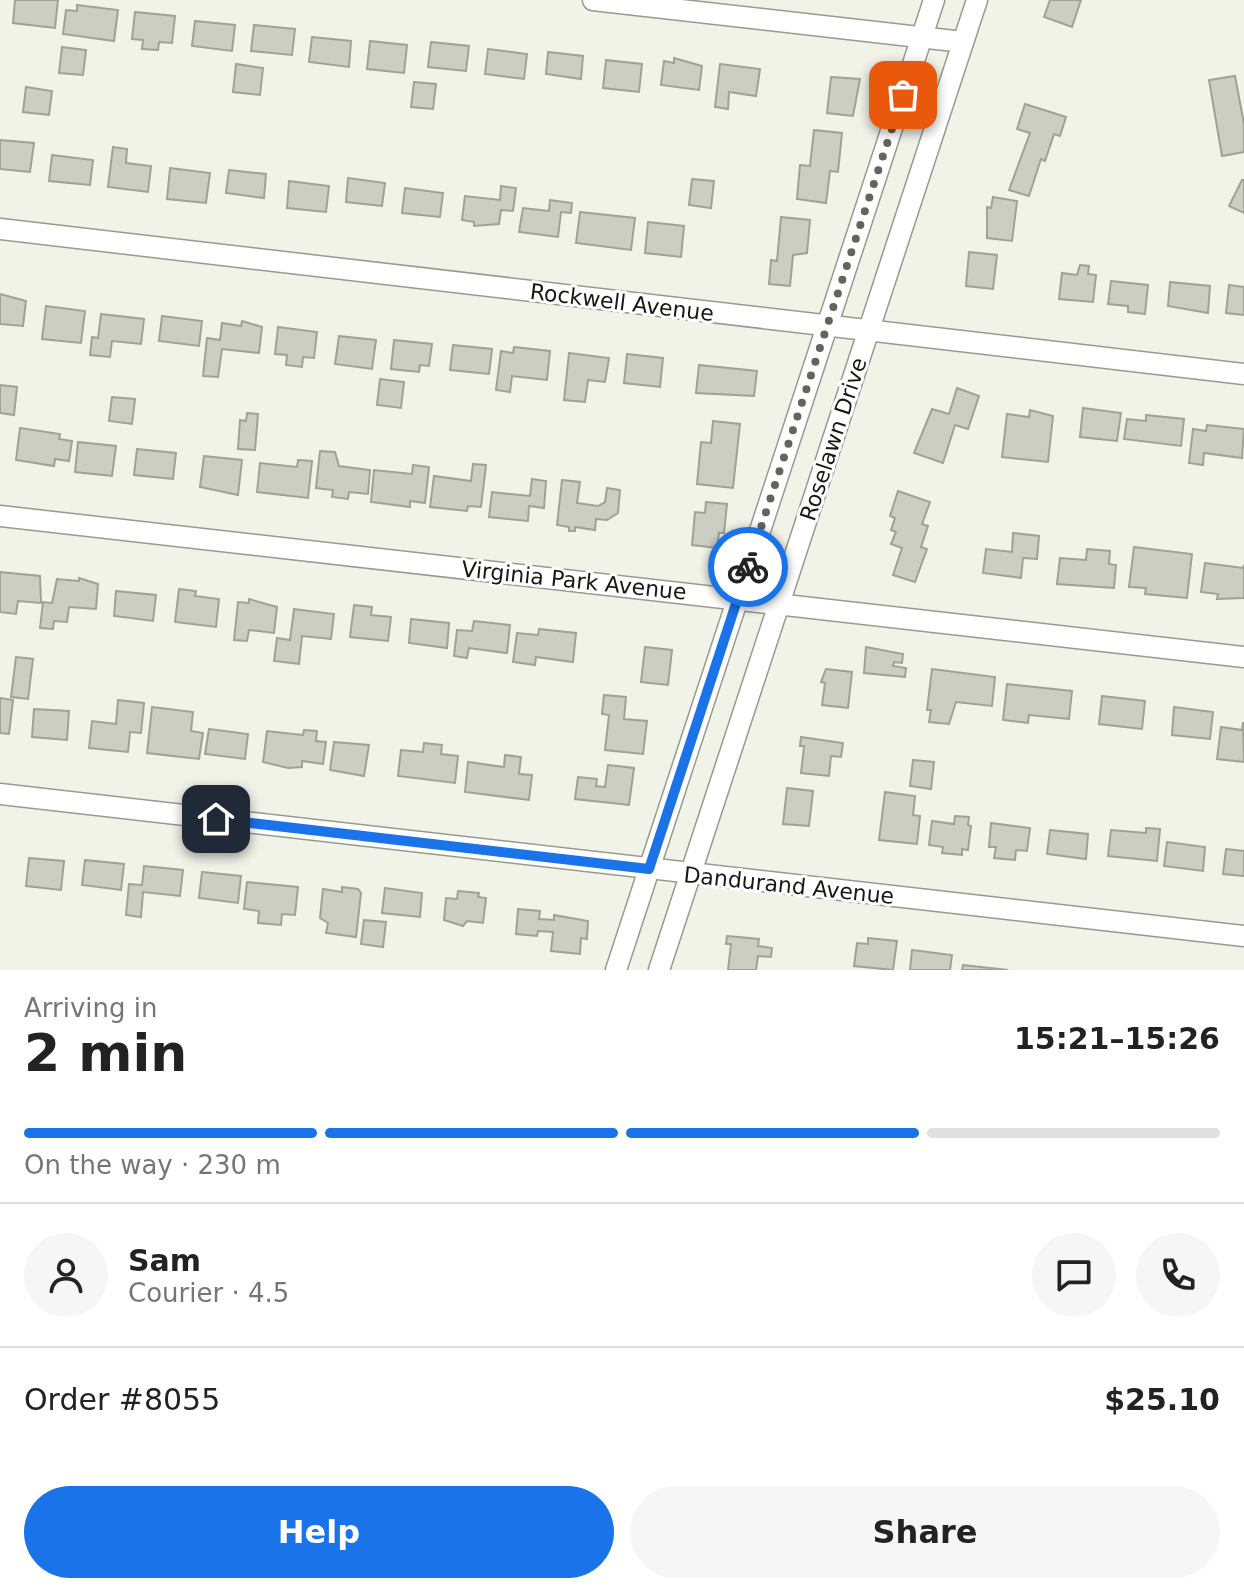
<!DOCTYPE html>
<html lang="en">
<head>
<meta charset="utf-8">
<style>
	:root { --surface:#fff; --page:#f6f6f6; --text:#222; --muted:#767676; --line:#e0e0e0; --accent:#1a73e8 }
	body { margin:0; font-family:"DejaVu Sans",sans-serif; background:var(--page); color:var(--text); height:100vh; display:flex; flex-direction:column; font-size:30px; white-space:nowrap }
	* { box-sizing:border-box; margin:0 }
	p { font-size:26px; color:var(--muted) }
	.icon { flex:none; width:44px; height:44px; fill:none; stroke:currentColor; stroke-width:2; stroke-linecap:round; stroke-linejoin:round }
	.map { position:relative; height:970px; overflow:hidden }
	.details { display:flex; flex-direction:column; background:var(--surface); flex:1 }
	.details>* { flex:none }
	.pin { position:absolute; display:grid; place-items:center; width:68px; height:68px; color:#fff; margin:-34px; border-radius:16px; box-shadow:0 4px 12px #0006 }
	.courier { position:absolute; display:grid; place-items:center; width:80px; height:80px; margin:-40px; border:6px solid #1a73e8; border-radius:50%; background:#fff; color:#222; box-shadow:0 2px 10px #0007 }
	.head em { font-style:normal; font-weight:800 }
	.head div { display:flex; flex-direction:column-reverse }
	.head { display:flex; align-items:center; justify-content:space-between; height:136px; padding:0 24px }
	h1 { font-size:52px; font-weight:800; line-height:60px }
	.bar { display:grid; grid-template-columns:repeat(4,1fr); gap:12px 8px; align-content:center; height:96px; padding:0 24px }
	.bar i { height:10px; border-radius:6px; background:var(--line) }
	.bar .on { background:var(--accent) }
	.bar p { grid-column:span 4 }
	.line { display:flex; align-items:center; gap:20px; padding:0 24px; border-top:2px solid var(--line) }
	.line div { flex:1 }
	.round { display:grid; place-items:center; flex:none; width:84px; height:84px; border-radius:42px; background:var(--page) }
	.cta { display:flex; gap:16px; margin-top:auto; padding:16px 24px }
	.cta a { flex:1; height:92px; border-radius:48px; background:var(--accent); color:#fff; font-size:32px; font-weight:800; line-height:92px; text-align:center }
	.cta a+a { background:var(--page); color:var(--text) }
	.map>svg:first-child { display:block }
</style>
</head>
<body>
<div class="map">
<svg width="1244" height="970" viewBox="0 0 1244 970">
	<rect width="100%" height="100%" fill="#f1f2e8"/>
	<g fill="#cccdc3" stroke="#a0a198" stroke-width="2">
		<polygon points="15,0 58,0 55,28 13,23"/>
		<polygon points="1050,0 1081,0 1072,27 1044,17"/>
		<polygon points="77,5 118,10 114,41 63,34 66,10 77,11"/>
		<polygon points="135,12 175,16 172,43 159,42 158,50 142,49 143,40 132,39"/>
		<polygon points="195,21 235,25 232,51 192,46"/>
		<polygon points="254,25 295,29 292,55 251,51"/>
		<polygon points="312,37 351,41 349,67 309,62"/>
		<polygon points="370,41 407,45 404,73 367,69"/>
		<polygon points="431,42 469,46 466,71 428,67"/>
		<polygon points="62,47 86,50 83,75 59,73"/>
		<polygon points="488,49 527,54 524,79 485,74"/>
		<polygon points="548,52 583,56 581,79 546,74"/>
		<polygon points="674,58 702,66 699,90 661,85 664,61 674,63"/>
		<polygon points="606,60 642,64 639,92 603,88"/>
		<polygon points="236,64 263,68 260,95 233,92"/>
		<polygon points="720,64 760,69 756,96 729,92 728,109 715,107"/>
		<polygon points="1235,76 1244,124 1244,152 1222,156 1209,80"/>
		<polygon points="831,77 860,79 853,116 827,113"/>
		<polygon points="414,82 436,84 433,109 411,107"/>
		<polygon points="26,87 52,91 49,115 23,112"/>
		<polygon points="1025,104 1066,117 1060,136 1054,134 1045,161 1041,159 1029,196 1009,190 1030,133 1017,129"/>
		<polygon points="814,130 842,133 838,172 830,171 826,203 797,199 800,165 810,166"/>
		<polygon points="0,140 34,143 30,172 0,169"/>
		<polygon points="113,147 127,149 126,163 151,166 148,192 108,187"/>
		<polygon points="52,155 93,160 90,185 49,181"/>
		<polygon points="170,168 210,173 206,203 167,199"/>
		<polygon points="229,170 266,174 264,198 226,193"/>
		<polygon points="348,178 385,183 382,206 346,202"/>
		<polygon points="692,179 714,181 711,208 689,205"/>
		<polygon points="1242,180 1244,180 1244,213 1229,206"/>
		<polygon points="289,181 329,186 326,212 287,208"/>
		<polygon points="501,186 516,188 513,211 501,210 499,224 474,226 474,222 462,220 465,196 500,200"/>
		<polygon points="405,188 443,193 440,217 402,213"/>
		<polygon points="993,197 1017,201 1012,241 987,238 987,207 991,208"/>
		<polygon points="550,200 572,203 571,213 561,212 558,237 519,232 523,208 549,211"/>
		<polygon points="580,212 635,218 631,250 576,243"/>
		<polygon points="781,217 810,220 807,253 793,255 790,286 769,284 771,260 777,261"/>
		<polygon points="648,222 684,226 681,257 645,253"/>
		<polygon points="969,252 997,255 993,289 966,286"/>
		<polygon points="1080,265 1089,266 1088,274 1096,275 1093,302 1059,299 1062,273 1077,275"/>
		<polygon points="1111,281 1148,285 1145,314 1128,312 1128,306 1108,304"/>
		<polygon points="1170,282 1210,286 1208,313 1168,306"/>
		<polygon points="1229,285 1244,287 1244,315 1226,313"/>
		<polygon points="0,294 26,301 23,326 0,324"/>
		<polygon points="46,306 85,311 81,343 42,339"/>
		<polygon points="101,314 144,319 141,344 112,341 110,357 90,355 92,337 98,338"/>
		<polygon points="162,316 202,321 199,346 159,341"/>
		<polygon points="242,321 262,327 259,353 222,349 218,377 203,376 207,338 220,340 222,323 241,326"/>
		<polygon points="278,327 317,332 314,358 303,357 302,367 286,365 287,355 275,354"/>
		<polygon points="339,336 376,340 372,369 335,364"/>
		<polygon points="394,340 432,344 429,366 420,365 419,372 391,369"/>
		<polygon points="453,345 492,349 489,374 450,370"/>
		<polygon points="514,347 550,351 547,380 512,376 510,392 496,390 501,351 513,353"/>
		<polygon points="569,353 609,358 605,382 588,380 585,402 564,400"/>
		<polygon points="627,354 663,358 660,387 624,383"/>
		<polygon points="699,365 757,371 754,396 696,393"/>
		<polygon points="380,379 404,382 401,408 377,405"/>
		<polygon points="0,385 17,387 14,415 0,413"/>
		<polygon points="957,388 979,396 968,429 955,425 943,463 914,453 932,409 949,414"/>
		<polygon points="112,397 135,399 132,424 109,421"/>
		<polygon points="1083,408 1121,413 1117,441 1080,437"/>
		<polygon points="1030,410 1053,416 1048,462 1002,457 1007,414 1029,417"/>
		<polygon points="247,413 258,414 255,450 238,449 240,420 246,421"/>
		<polygon points="1146,415 1184,419 1181,446 1124,439 1127,419 1146,421"/>
		<polygon points="713,421 740,424 733,488 697,484 701,442 711,443"/>
		<polygon points="1207,425 1244,429 1242,458 1204,453 1203,465 1189,463 1193,429 1206,431"/>
		<polygon points="20,428 60,434 59,439 72,441 69,461 55,459 54,466 16,460"/>
		<polygon points="78,442 116,446 112,476 75,472"/>
		<polygon points="137,449 176,453 173,479 134,475"/>
		<polygon points="320,451 335,452 339,466 370,470 368,494 349,492 348,499 332,497 333,490 316,488"/>
		<polygon points="204,456 242,460 238,495 200,487"/>
		<polygon points="298,460 312,461 308,498 257,492 260,463 297,467"/>
		<polygon points="473,464 486,465 481,507 468,506 467,511 430,507 434,476 471,481"/>
		<polygon points="413,465 429,467 425,503 410,501 410,507 371,502 374,470 412,474"/>
		<polygon points="532,479 546,481 544,508 529,506 528,521 489,517 492,492 530,496"/>
		<polygon points="562,480 580,482 577,503 598,506 605,502 607,488 620,490 618,513 607,520 596,519 595,530 575,527 575,531 569,531 569,527 557,525"/>
		<polygon points="898,491 930,502 922,524 928,526 921,547 927,549 915,582 893,575 902,548 891,544 896,532 891,530 895,518 890,516"/>
		<polygon points="706,502 727,504 724,533 719,533 717,548 692,545 695,512 705,513"/>
		<polygon points="1013,533 1039,536 1037,559 1023,558 1021,578 983,573 986,549 1012,552"/>
		<polygon points="1134,547 1192,554 1187,598 1145,594 1146,588 1129,587"/>
		<polygon points="1087,549 1110,551 1109,564 1116,565 1114,588 1057,584 1060,558 1086,560"/>
		<polygon points="1205,563 1243,568 1244,565 1244,598 1217,599 1218,594 1201,592"/>
		<polygon points="0,572 40,576 41,603 18,601 16,614 0,612"/>
		<polygon points="79,578 98,584 96,609 69,607 67,622 54,621 53,629 40,628 43,602 52,603 57,579 79,581"/>
		<polygon points="179,589 196,591 195,596 219,599 216,627 175,622"/>
		<polygon points="116,591 156,595 153,621 114,616"/>
		<polygon points="249,599 277,607 274,633 249,630 247,641 234,640 238,602 249,603"/>
		<polygon points="354,605 372,607 371,615 391,617 388,641 350,637"/>
		<polygon points="294,609 334,614 331,639 302,636 299,664 274,661 277,638 290,640"/>
		<polygon points="411,619 449,623 447,648 409,643"/>
		<polygon points="474,621 510,625 507,653 469,648 467,658 454,656 457,630 472,631"/>
		<polygon points="539,629 576,633 573,662 536,657 535,665 513,662 517,633 538,635"/>
		<polygon points="645,647 672,650 668,685 641,682"/>
		<polygon points="866,647 903,654 902,663 894,662 893,666 906,668 905,677 864,673"/>
		<polygon points="16,657 33,659 28,699 11,697"/>
		<polygon points="826,669 852,672 848,708 822,705 825,683 821,682"/>
		<polygon points="932,669 995,677 992,706 956,702 949,724 929,722 931,710 927,710"/>
		<polygon points="1007,684 1072,691 1069,719 1029,715 1028,723 1003,720"/>
		<polygon points="604,695 626,697 624,719 647,721 643,754 605,750 609,715 602,714"/>
		<polygon points="1102,696 1145,701 1142,729 1099,724"/>
		<polygon points="0,698 13,700 9,734 0,733"/>
		<polygon points="118,700 144,703 141,733 130,732 128,752 89,748 92,721 116,724"/>
		<polygon points="152,707 193,712 191,731 203,733 199,759 147,753"/>
		<polygon points="1174,707 1213,712 1210,739 1172,735"/>
		<polygon points="34,709 69,711 67,740 32,737"/>
		<polygon points="1243,722 1244,762 1217,759 1221,727 1242,730"/>
		<polygon points="209,729 248,734 245,759 205,754"/>
		<polygon points="304,730 317,731 316,741 326,742 323,764 302,761 302,767 288,768 263,762 267,731 303,735"/>
		<polygon points="801,737 843,743 841,757 831,756 829,776 801,773 804,746 800,746"/>
		<polygon points="334,742 369,745 364,776 330,770"/>
		<polygon points="424,743 442,745 441,754 458,756 455,783 398,776 401,750 423,752"/>
		<polygon points="505,755 521,757 519,774 532,775 529,800 465,792 468,762 504,767"/>
		<polygon points="913,760 934,762 931,789 910,786"/>
		<polygon points="608,765 634,768 629,805 575,799 578,777 597,779 596,786 605,787"/>
		<polygon points="787,788 813,791 809,826 783,824"/>
		<polygon points="885,792 915,796 913,815 920,816 917,844 879,840"/>
		<polygon points="955,816 969,817 968,825 971,826 968,850 962,849 962,855 942,853 943,847 929,845 932,821 954,824"/>
		<polygon points="991,823 1030,828 1027,851 1016,850 1015,860 994,858 996,847 989,847"/>
		<polygon points="1146,828 1160,829 1157,861 1108,856 1111,830 1146,833"/>
		<polygon points="1050,830 1088,834 1086,859 1047,854"/>
		<polygon points="1167,842 1205,847 1203,871 1164,866"/>
		<polygon points="1226,849 1244,851 1244,876 1223,874"/>
		<polygon points="29,858 64,861 61,890 26,886"/>
		<polygon points="85,860 124,864 121,890 82,885"/>
		<polygon points="144,866 183,870 180,896 143,892 141,917 126,915 129,884 142,885"/>
		<polygon points="202,872 241,876 238,903 199,898"/>
		<polygon points="247,882 298,887 295,915 282,914 281,925 258,923 259,911 244,909"/>
		<polygon points="342,887 358,889 361,893 356,937 326,933 328,923 320,918 323,889 342,892"/>
		<polygon points="385,888 422,893 420,917 382,913"/>
		<polygon points="458,891 479,893 478,897 486,898 483,923 467,921 463,926 444,920 446,898 457,899"/>
		<polygon points="518,909 540,911 539,919 554,920 554,915 588,921 587,939 581,938 580,954 551,951 553,932 538,931 537,936 516,934"/>
		<polygon points="364,920 386,922 383,947 361,944"/>
		<polygon points="727,936 759,939 758,946 772,948 771,957 758,956 756,970 728,970 731,944 726,944"/>
		<polygon points="868,938 897,941 893,970 854,966 857,943 868,944"/>
		<polygon points="912,950 952,955 950,970 910,970"/>
		<polygon points="963,965 1008,970 962,970"/>
	</g>
	<g fill="none" stroke-linecap="round" stroke-linejoin="round">
		<defs>
			<g id="minor">
				<polyline points="593,0 963,42"/>
				<polyline points="0,229 1244,374"/>
				<polyline points="0,516 1244,657"/>
				<polyline points="0,794 1244,936"/>
				<polyline points="616,970 934,0"/>
				<polyline points="659,970 977,0"/>
			</g>
		</defs>
		<use href="#minor" stroke="#989990" stroke-width="23"/>
		<use href="#minor" stroke="#fff" stroke-width="20"/>
	</g>
	<g fill="none" stroke-linecap="round" stroke-linejoin="round">
		<polyline stroke="#63645e" stroke-width="8" stroke-dasharray="0 14.4" points="748,567 903,95"/>
		<polyline stroke="#1a73e8" stroke-width="10" points="216,819 649,869 748,567"/>
	</g>
	<g text-anchor="middle" stroke-width="6" stroke-linejoin="round" paint-order="stroke">
		<g font-size="22" fill="#171714" stroke="#fff">
			<text transform="translate(622 302) rotate(7)" y="8">Rockwell Avenue</text>
			<text transform="translate(833 439) rotate(-72)" y="8">Roselawn Drive</text>
			<text transform="translate(574 580) rotate(6)" y="8">Virginia Park Avenue</text>
			<text transform="translate(789 885) rotate(6)" y="8">Dandurand Avenue</text>
		</g>
	</g>
</svg>
<div class="pin" style="left:903px;top:95px;background:#ea580c"><svg class="icon" aria-label="bag" viewBox="0 0 24 24"><path d="M5 8h14l-1 12H6zM9 8a3 3 0 0 1 6 0"/></svg></div>
<div class="pin" style="left:216px;top:819px;background:#1f2937"><svg class="icon" aria-label="home" viewBox="0 0 24 24"><path d="M3 11l9-7 9 7M6 9v11h12V9"/></svg></div>
<div class="courier" style="left:748px;top:567px"><svg class="icon" aria-label="bike" viewBox="0 0 24 24"><circle cx="6" cy="16" r="4"/><circle cx="18" cy="16" r="4"/><path d="M6 16l4-8h5l3 8M10 8l3 8H6M13 5h3"/></svg></div>
</div>
<section class="details">
<div class="head"><div><h1>2 min</h1><p>Arriving in</p></div><em>15:21–15:26</em></div>
<div class="bar"><i class="on"></i><i class="on"></i><i class="on"></i><i></i><p>On the way · 230 m</p></div>
<div class="line" style="height:144px"><a class="round"><svg class="icon" aria-label="person" viewBox="0 0 24 24"><circle cx="12" cy="8" r="4"/><path d="M4 21q1-7 8-7t8 7"/></svg></a><div><b>Sam</b><p>Courier · 4.5</p></div><a class="round"><svg class="icon" aria-label="chat" viewBox="0 0 24 24"><path d="M4 5h16v11H9l-5 4z"/></svg></a><a class="round"><svg class="icon" aria-label="phone" viewBox="0 0 24 24"><path d="M5 4h4l2 5-3 2q2 4 5 5l2-3 5 2v4C11 20 4 13 5 4z"/></svg></a></div>
<div class="line" style="height:104px"><div>Order #8055</div><b>$25.10</b></div>
<div class="cta"><a>Help</a><a>Share</a></div>
</section>
</body>
</html>
